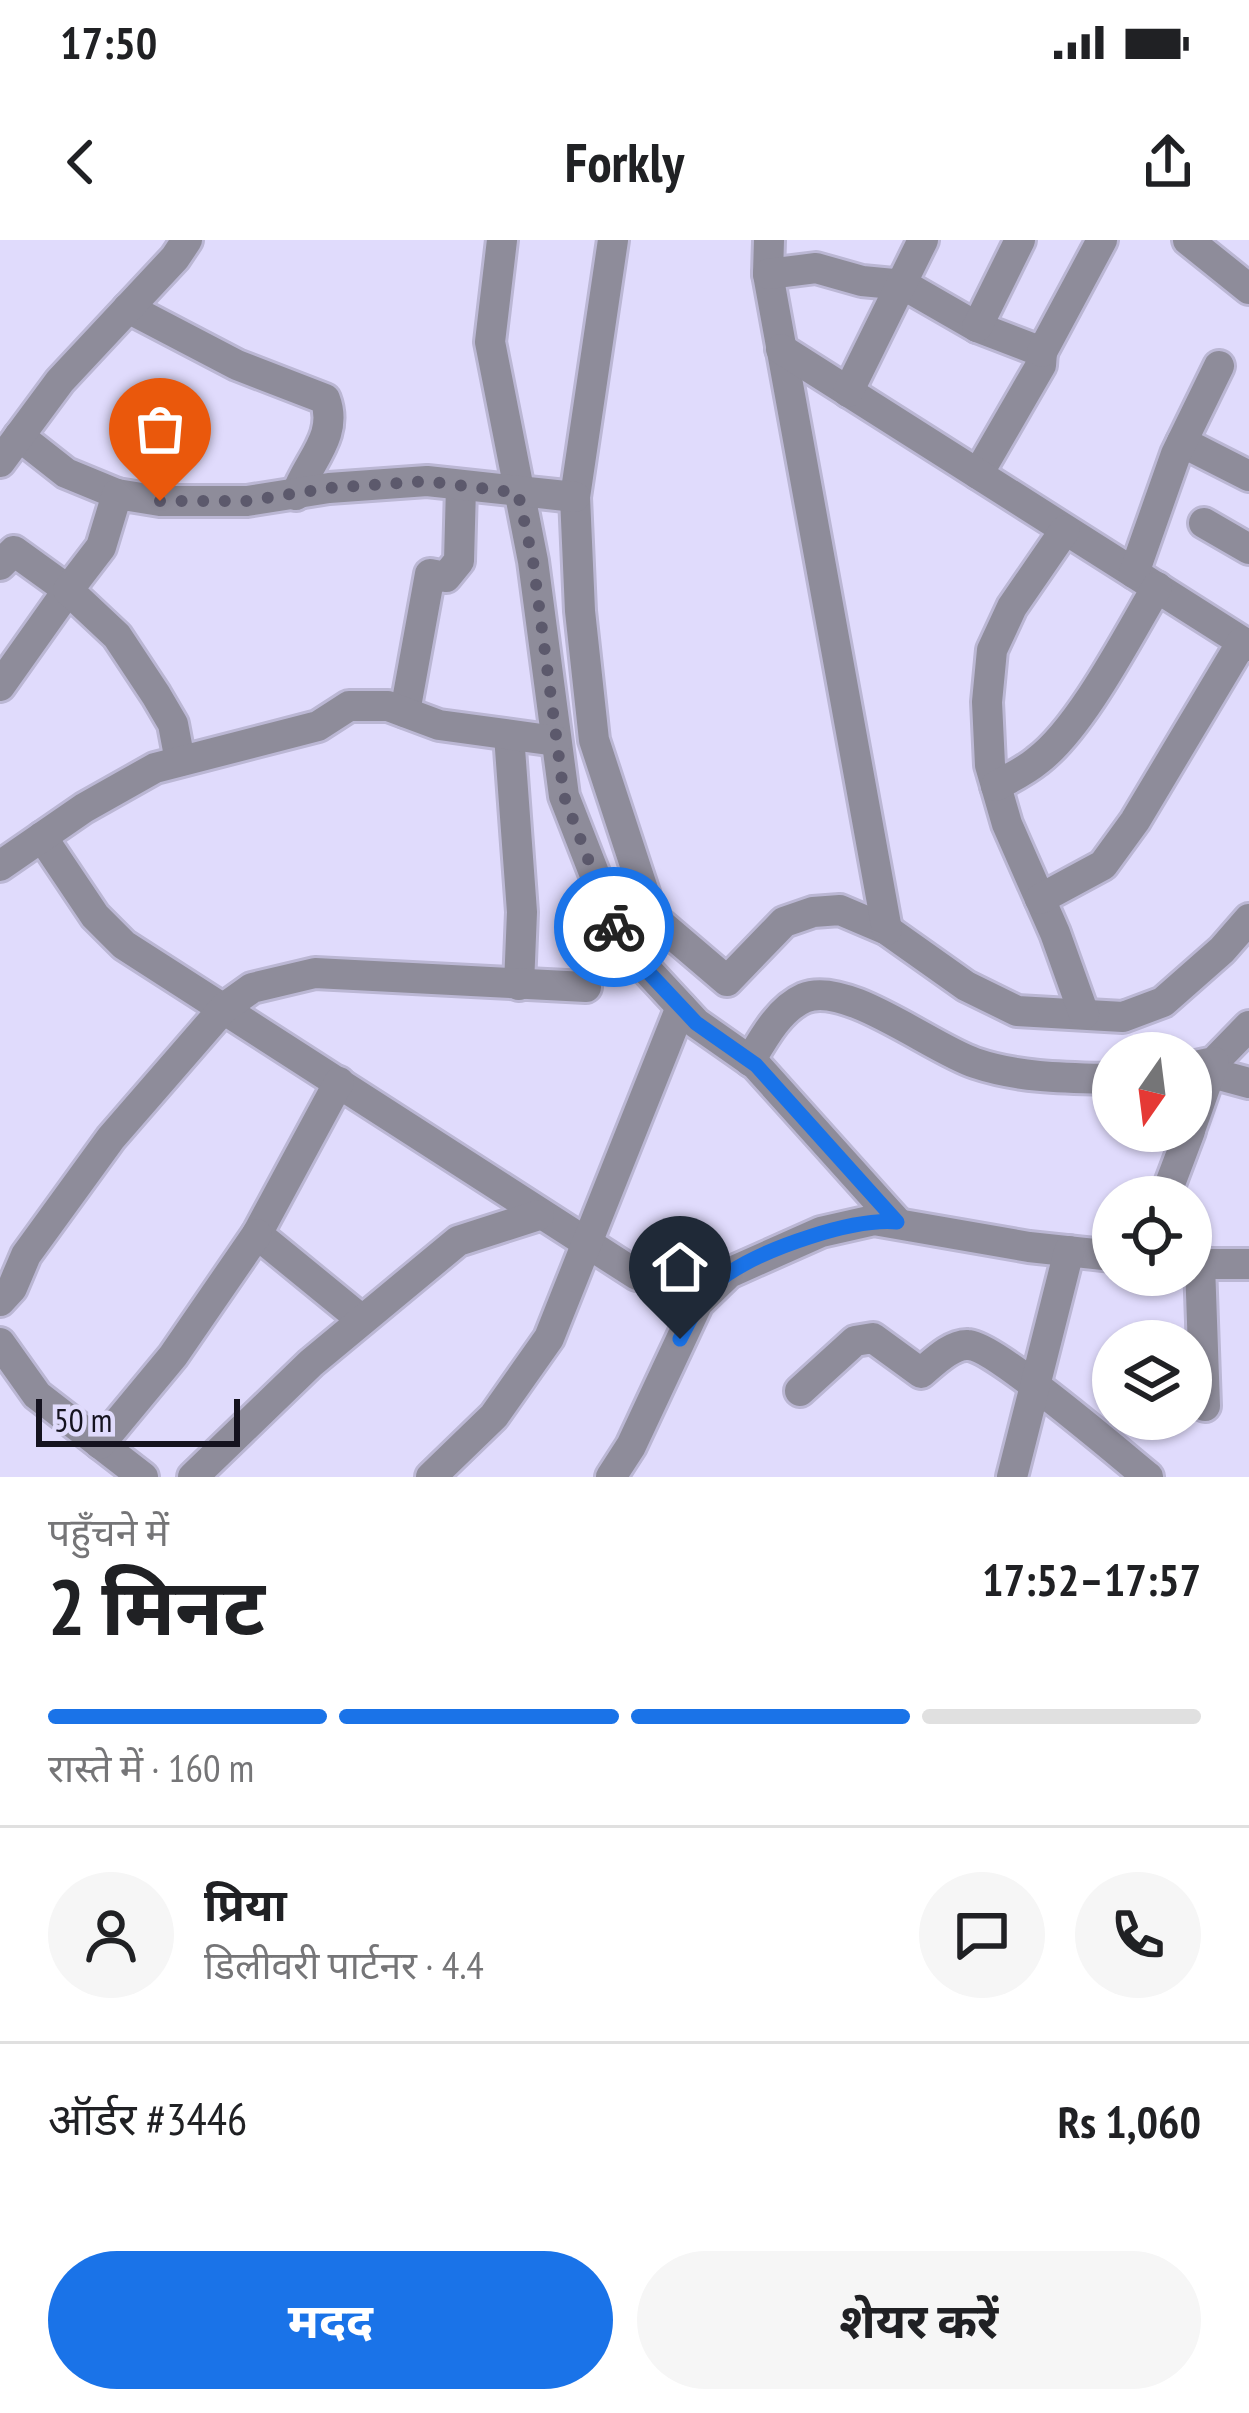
<!DOCTYPE html>
<html lang="hi">
<head>
<meta charset="utf-8">
<style>
	:root { --surface:#fff; --page:#f6f6f6; --text:#202124; --muted:#757577; --line:#e0e0e0; --accent:#1a73e8 }
	body { margin:0; font-family:"PT Sans Narrow","Noto Sans Devanagari",sans-serif; background:var(--page); color:var(--text); height:100vh; display:flex; flex-direction:column; font-size:45px; white-space:nowrap }
	* { box-sizing:border-box; margin:0 }
	p { font-size:39px; color:var(--muted) }
	.icon { flex:none; width:66px; height:66px; fill:none; stroke:currentColor; stroke-width:2; stroke-linecap:round; stroke-linejoin:round }
	.map { position:relative; height:1237px; overflow:hidden }
	.sheet { display:flex; flex-direction:column; background:var(--surface); flex:1 }
	.sheet>* { flex:none }
	.needle { width:78px; rotate:194deg }
	.controls { position:absolute; left:1092px; top:792px; display:grid; gap:24px }
	.controls a { display:grid; place-items:center; width:120px; height:120px; border-radius:50%; background:var(--surface); box-shadow:0 3px 9px #0004; font-size:60px }
	.scale { position:absolute; left:36px; bottom:30px; width:204px; box-sizing:border-box; padding-left:12px; border:6px solid #15131f; border-top:0; font-size:33px; line-height:42px; white-space:nowrap; color:#15131f; -webkit-text-stroke:9px #e0dbfc; paint-order:stroke }
	.pin { position:absolute; display:grid; place-items:center; width:102px; height:102px; color:#fff; margin:-123px -51px; border-radius:50% 50% 50% 0; rotate:-45deg; box-shadow:0 0 12px #0007 }
	.pin .icon { rotate:45deg }
	.courier { position:absolute; display:grid; place-items:center; width:120px; height:120px; margin:-60px; border:9px solid #1a73e8; border-radius:50%; background:#fff; color:#222; box-shadow:0 3px 15px #0007 }
	.headline em { font-style:normal; font-weight:700 }
	.headline div { display:flex; flex-direction:column-reverse }
	.headline { display:flex; align-items:center; justify-content:space-between; height:204px; padding:0 48px }
	h1 { font-size:78px; font-weight:700; line-height:90px }
	.bar { display:grid; grid-template-columns:repeat(4,1fr); gap:18px 12px; align-content:center; height:144px; padding:0 48px }
	.bar i { height:15px; border-radius:9px; background:var(--line) }
	.bar .current { background:var(--accent) }
	.bar p { grid-column:span 4 }
	.line { display:flex; align-items:center; gap:30px; padding:0 48px; border-top:3px solid var(--line) }
	.line div { flex:1 }
	.round { display:grid; place-items:center; flex:none; width:126px; height:126px; border-radius:63px; background:var(--page) }
	.button { display:flex; gap:24px; margin-top:auto; padding:24px 48px }
	.button a { flex:1; height:138px; border-radius:72px; background:var(--accent); color:#fff; font-size:48px; font-weight:700; line-height:138px; text-align:center }
	.button a+a { background:var(--page); color:var(--text) }
	.status { display:flex; justify-content:space-between; align-items:center; height:84px; padding:0 60px; background:var(--surface); direction:ltr }
	.status svg { height:33px; fill:currentColor }
	header { display:flex; justify-content:space-between; align-items:center; height:156px; padding:0 48px; background:var(--surface); font-size:54px; font-weight:700 }
	.map>svg:first-child { display:block }
</style>
</head>
<body>
<div class="status"><b>17:50</b><svg viewBox="0 0 49 12"><path d="M0 12V9h3v3zM5 12V6h3v6zM10 12V3h3v9zM15 12V0h3v12zM26 1h20v11H26zM47 4h2v5h-2z"/></svg></div>
<header><svg class="icon" aria-label="back" viewBox="0 0 24 24"><path d="M15 5l-7 7 7 7"/></svg>Forkly<svg class="icon" aria-label="share" viewBox="0 0 24 24"><path d="M12 15V3M7 8l5-5 5 5M5 13v7h14v-7"/></svg></header>
<div class="map">
<svg width="1249" height="1237" viewBox="0 0 1249 1237">
	<rect width="100%" height="100%" fill="#e0dbfc"/>
	<g fill="none" stroke-linecap="round" stroke-linejoin="round">
		<defs>
			<g id="minor">
				<polyline points="502,0 490,102 533,321 564,556 621,702 696,783 756,825 897,982"/>
				<polyline points="613,0 575,257 580,371 594,500 652,677 727,741 784,682 813,672 840,670 887,690 966,746 1017,771 1123,777 1163,762 1222,710 1249,679"/>
				<polyline points="769,0 768,34 887,690"/>
				<polyline points="1188,0 1249,49"/>
				<polyline points="768,34 816,28 862,41 904,45 977,87 1042,112 1041,125 978,234"/>
				<path d="M128 68 237 125 325 159C339 196 308 221 296 255"/>
				<polyline points="977,87 1020,0"/>
				<polyline points="781,109 1249,406"/>
				<polyline points="1042,112 1102,0"/>
				<polyline points="848,152 923,0"/>
				<polyline points="19,196 66,233 117,254"/>
				<polyline points="1182,202 1249,236"/>
				<polyline points="0,222 60,141 175,18 187,0"/>
				<polyline points="1204,283 1249,309"/>
				<polyline points="1065,290 1012,367 992,410 987,462 990,525 1007,584 1055,693 1084,774"/>
				<polyline points="0,325 14,311 68,350 0,446"/>
				<polyline points="1134,333 1176,214 1219,126"/>
				<polyline points="405,472 430,334 446,337 459,321 461,247"/>
				<polyline points="509,495 522,672 519,745"/>
				<polyline points="180,521 173,484 156,455 117,396 68,350 101,307 117,254 160,261 247,261 329,248 427,241 575,257"/>
				<path d="M996 546C1010 538 1025 531 1037 521 1081 488 1128 396 1157 347"/>
				<polyline points="42,597 95,676 124,705 637,1035"/>
				<polyline points="0,626 84,568 155,528 318,486 349,466 388,466 439,485 556,501"/>
				<polyline points="1040,659 1103,625 1135,581 1242,402"/>
				<path d="M750 821C763 799 779 769 804 758 846 740 932 809 975 823 1019 838 1067 838 1113 839"/>
				<polyline points="1191,827 1214,822 1249,786"/>
				<polyline points="1212,833 1249,843"/>
				<polyline points="339,842 257,994 362,1080"/>
				<polyline points="1191,887 1214,822"/>
				<polyline points="1165,957 1190,891"/>
				<polyline points="1191,1024 1249,1024"/>
				<polyline points="1200,1025 1205,1166"/>
				<polyline points="0,1061 12,1048 26,1015 111,898 224,768 252,748 315,733 586,747"/>
				<polyline points="0,1103 37,1155 143,1237"/>
				<path d="M800 1151 855 1101 873 1098 921 1133C933 1123 951 1104 968 1105 993 1105 1121 1215 1148 1237"/>
				<polyline points="100,1204 173,1116 257,994"/>
				<polyline points="193,1237 311,1123 458,1001 539,975"/>
				<polyline points="431,1237 494,1176 549,1098 681,767"/>
				<polyline points="611,1237 631,1206 698,1063 729,1033 821,992 874,980 1029,1007 1113,1016"/>
				<polyline points="1012,1237 1069,1011"/>
			</g>
		</defs>
		<use href="#minor" stroke="#bbb7d4" stroke-width="36"/>
		<use href="#minor" stroke="#8e8c9a" stroke-width="30"/>
	</g>
	<g fill="none" stroke-linecap="round" stroke-linejoin="round">
		<polyline stroke="#5c596c" stroke-width="12" stroke-dasharray="0 21.6" points="160,261 247,261 329,248 427,241 518,253 533,321 564,556 614,687"/>
		<path stroke="#1a73e8" stroke-width="15" d="M614 687 620 702 696 783 756 825 897 982C852 978 767 1008 729 1033 705 1048 693 1074 680 1099"/>
	</g>
</svg>
<div class="controls">
<a><svg class="needle" viewBox="-14 -14 28 28"><path d="M0-13l5 13h-10z" fill="#e53935"/><path d="M0 13l5-13h-10z" fill="#757577"/></svg></a>
<a><svg class="icon" aria-label="locate" viewBox="0 0 24 24"><circle cx="12" cy="12" r="6"/><path d="M12 2v4M12 18v4M2 12h4M18 12h4"/></svg></a>
<a><svg class="icon" aria-label="layers" viewBox="0 0 24 24"><path d="M12 4l9 5-9 5-9-5zM3 14l9 5 9-5"/></svg></a>
</div>
<div class="scale">50 m</div>
<div class="pin" style="left:160px;top:261px;background:#ea580c"><svg class="icon" aria-label="bag" viewBox="0 0 24 24"><path d="M5 8h14l-1 12H6zM9 8a3 3 0 0 1 6 0"/></svg></div>
<div class="pin" style="left:680px;top:1099px;background:#1f2937"><svg class="icon" aria-label="home" viewBox="0 0 24 24"><path d="M3 11l9-7 9 7M6 9v11h12V9"/></svg></div>
<div class="courier" style="left:614px;top:687px"><svg class="icon" aria-label="bike" viewBox="0 0 24 24"><circle cx="6" cy="16" r="4"/><circle cx="18" cy="16" r="4"/><path d="M6 16l4-8h5l3 8M10 8l3 8H6M13 5h3"/></svg></div>
</div>
<section class="sheet">
<div class="headline"><div><h1>2 मिनट</h1><p>पहुँचने में</p></div><em>17:52–17:57</em></div>
<div class="bar"><i class="current"></i><i class="current"></i><i class="current"></i><i></i><p>रास्ते में · 160 m</p></div>
<div class="line" style="height:216px"><a class="round"><svg class="icon" aria-label="person" viewBox="0 0 24 24"><circle cx="12" cy="8" r="4"/><path d="M4 21q1-7 8-7t8 7"/></svg></a><div><b>प्रिया</b><p>डिलीवरी पार्टनर · 4.4</p></div><a class="round"><svg class="icon" aria-label="chat" viewBox="0 0 24 24"><path d="M4 5h16v11H9l-5 4z"/></svg></a><a class="round"><svg class="icon" aria-label="phone" viewBox="0 0 24 24"><path d="M5 4h4l2 5-3 2q2 4 5 5l2-3 5 2v4C11 20 4 13 5 4z"/></svg></a></div>
<div class="line" style="height:156px"><div>ऑर्डर #3446</div><b>Rs 1,060</b></div>
<div class="button"><a>मदद</a><a>शेयर करें</a></div>
</section>
</body>
</html>
